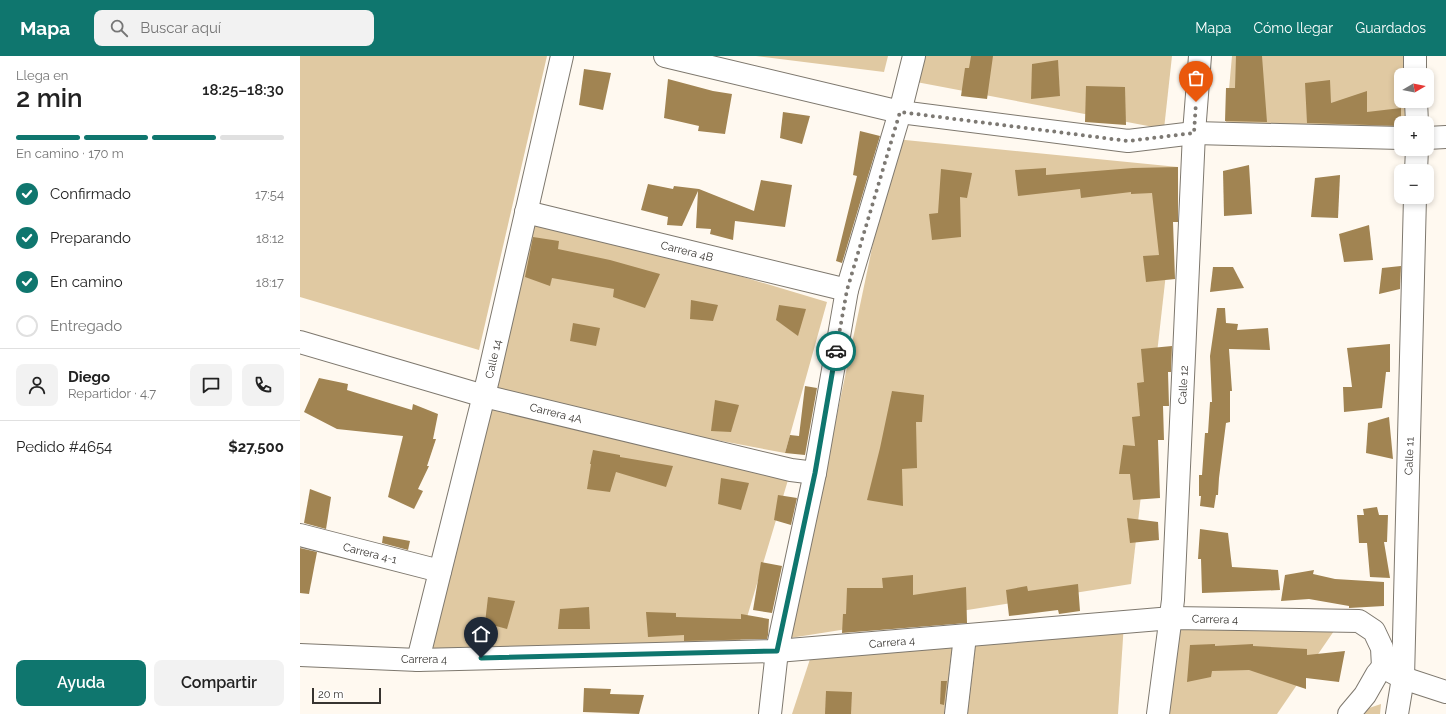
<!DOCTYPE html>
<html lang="es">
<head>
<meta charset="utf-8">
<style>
	:root { --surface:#fff; --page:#f2f2f2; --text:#222; --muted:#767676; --line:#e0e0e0; --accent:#0f766e }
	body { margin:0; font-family:Raleway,sans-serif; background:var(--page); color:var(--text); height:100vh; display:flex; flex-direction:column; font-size:15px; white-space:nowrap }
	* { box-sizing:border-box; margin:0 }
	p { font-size:13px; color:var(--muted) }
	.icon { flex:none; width:22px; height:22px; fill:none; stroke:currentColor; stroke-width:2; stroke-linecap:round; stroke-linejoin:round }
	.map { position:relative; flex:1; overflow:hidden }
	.sheet { display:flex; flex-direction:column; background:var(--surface); width:300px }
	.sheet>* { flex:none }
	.needle { width:26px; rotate:80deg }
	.controls { position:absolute; left:1094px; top:12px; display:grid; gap:8px }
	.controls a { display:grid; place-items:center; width:40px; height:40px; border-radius:8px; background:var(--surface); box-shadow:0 2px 6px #0003; font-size:20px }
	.scale { position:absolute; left:12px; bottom:10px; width:69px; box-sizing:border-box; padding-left:4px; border:2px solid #373430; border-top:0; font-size:11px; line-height:14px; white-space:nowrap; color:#373430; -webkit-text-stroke:3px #fff; paint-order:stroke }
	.pin { position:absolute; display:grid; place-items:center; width:34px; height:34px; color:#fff; margin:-41px -17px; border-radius:50% 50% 50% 0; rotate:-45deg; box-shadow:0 0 4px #0007 }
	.pin .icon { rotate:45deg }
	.courier { position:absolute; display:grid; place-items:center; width:40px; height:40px; margin:-20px; border:3px solid #0f766e; border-radius:50%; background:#fff; color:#222; box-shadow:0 1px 5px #0007 }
	.summary em { font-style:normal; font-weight:600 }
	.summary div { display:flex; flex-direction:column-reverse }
	.summary { display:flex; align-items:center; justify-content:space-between; height:68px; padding:0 16px }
	h1 { font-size:26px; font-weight:600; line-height:30px }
	.bar { display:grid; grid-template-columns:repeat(4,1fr); gap:6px 4px; align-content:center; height:48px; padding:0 16px }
	.bar i { height:5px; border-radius:3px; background:var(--line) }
	.bar .on { background:var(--accent) }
	.bar p { grid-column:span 4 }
	.line { display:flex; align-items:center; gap:10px; padding:0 16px; border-top:1px solid var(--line) }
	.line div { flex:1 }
	.round { display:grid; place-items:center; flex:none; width:42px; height:42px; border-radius:8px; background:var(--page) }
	ol { padding:0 16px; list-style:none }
	li { display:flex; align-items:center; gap:12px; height:44px }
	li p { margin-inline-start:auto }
	li .icon { padding:4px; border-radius:50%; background:var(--accent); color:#fff; stroke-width:4 }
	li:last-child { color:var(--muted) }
	li i { width:22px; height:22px; border:2px solid var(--line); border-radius:50% }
	.action { display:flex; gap:8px; margin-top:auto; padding:8px 16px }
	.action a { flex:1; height:46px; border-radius:8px; background:var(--accent); color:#fff; font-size:16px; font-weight:600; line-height:46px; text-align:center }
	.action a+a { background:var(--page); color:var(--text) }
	header { display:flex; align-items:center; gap:24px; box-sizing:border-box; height:56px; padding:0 20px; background:var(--accent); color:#fff }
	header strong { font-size:19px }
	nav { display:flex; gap:22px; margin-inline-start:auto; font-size:14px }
	.search { width:280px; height:36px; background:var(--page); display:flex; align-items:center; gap:10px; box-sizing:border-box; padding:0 14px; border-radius:8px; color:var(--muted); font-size:15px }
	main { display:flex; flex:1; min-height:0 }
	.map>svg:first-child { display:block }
</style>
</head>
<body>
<header>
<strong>Mapa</strong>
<div class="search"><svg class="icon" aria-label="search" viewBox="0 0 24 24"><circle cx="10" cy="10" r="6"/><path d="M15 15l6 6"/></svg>Buscar aquí</div>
<nav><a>Mapa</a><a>Cómo llegar</a><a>Guardados</a></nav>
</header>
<main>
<section class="sheet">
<div class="summary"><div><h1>2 min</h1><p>Llega en</p></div><em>18:25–18:30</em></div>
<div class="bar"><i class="on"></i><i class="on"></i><i class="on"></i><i></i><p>En camino · 170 m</p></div>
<ol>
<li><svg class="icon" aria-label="check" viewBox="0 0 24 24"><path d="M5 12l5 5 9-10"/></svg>Confirmado<p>17:54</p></li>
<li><svg class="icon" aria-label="check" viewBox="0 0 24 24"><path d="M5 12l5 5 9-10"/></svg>Preparando<p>18:12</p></li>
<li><svg class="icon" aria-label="check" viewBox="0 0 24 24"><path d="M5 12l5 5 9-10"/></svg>En camino<p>18:17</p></li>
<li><i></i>Entregado</li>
</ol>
<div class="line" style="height:72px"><a class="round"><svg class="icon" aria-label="person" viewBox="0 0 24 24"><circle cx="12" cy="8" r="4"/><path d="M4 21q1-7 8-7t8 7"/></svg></a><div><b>Diego</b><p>Repartidor · 4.7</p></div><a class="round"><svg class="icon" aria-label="chat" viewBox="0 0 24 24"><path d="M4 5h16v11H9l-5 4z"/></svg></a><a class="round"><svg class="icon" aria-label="phone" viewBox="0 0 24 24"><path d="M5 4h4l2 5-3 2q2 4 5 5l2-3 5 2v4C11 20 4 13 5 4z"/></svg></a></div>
<div class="line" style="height:52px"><div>Pedido #4654</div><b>$27,500</b></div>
<div class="action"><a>Ayuda</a><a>Compartir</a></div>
</section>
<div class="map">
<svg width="1146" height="658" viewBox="0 0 1146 658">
	<rect width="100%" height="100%" fill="#fff9f0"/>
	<g fill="#e0c9a2">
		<polygon points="0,0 247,0 179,294 0,241"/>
		<polygon points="456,0 588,0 584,16"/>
		<polygon points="617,0 872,0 864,73 611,25"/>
		<polygon points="932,0 1110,0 1111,19 1101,19 1101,45 1111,45 1112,67 1101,67 1101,77 925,77"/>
		<polygon points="595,83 878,111 831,528 490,582"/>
		<polygon points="226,156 527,246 485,397 195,342 491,414 439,588 118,604"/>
		<polygon points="1049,553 977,658 856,658 872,562"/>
		<polygon points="824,567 818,658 492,658 512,597"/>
		<polygon points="1081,648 1080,658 1051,658"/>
	</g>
	<g fill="#a18452">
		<polygon points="671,0 693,0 687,43 661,40 665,12 669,12"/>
		<polygon points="936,0 962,0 967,66 925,65 926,32 935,32"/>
		<polygon points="758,4 760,40 731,43 732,8"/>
		<polygon points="284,13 311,17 303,54 279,49"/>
		<polygon points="368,23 413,35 432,38 425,78 398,75 399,70 364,62"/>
		<polygon points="1030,24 1031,47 1067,35 1067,56 1101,52 1101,70 1007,67 1005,27"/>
		<polygon points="786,30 825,31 826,69 785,66"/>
		<polygon points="483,56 510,60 502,88 480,82"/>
		<polygon points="560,75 580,80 542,207 536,205 557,120 553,119"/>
		<polygon points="949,109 952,158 924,160 923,115"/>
		<polygon points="878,111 878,166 873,166 875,223 846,226 843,200 859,199 852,137 831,138 831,136 781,142 780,133 718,140 715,114 746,112 746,119 833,112"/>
		<polygon points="641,113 672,117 667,142 660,141 661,181 632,184 629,158 638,157"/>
		<polygon points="1040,119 1038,162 1011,161 1015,122"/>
		<polygon points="461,124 492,129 485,171 435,165 433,184 410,178 411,173 396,172 398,135 382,170 367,169 368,161 341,154 348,128 373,133 374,130 399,133 454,155"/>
		<polygon points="1069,169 1073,204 1044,206 1039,178"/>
		<polygon points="233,181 259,185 258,193 310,204 360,218 345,252 313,241 314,233 252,222 250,230 225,221"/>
		<polygon points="1101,210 1100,233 1079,238 1082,212"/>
		<polygon points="913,211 933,211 944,232 910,236"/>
		<polygon points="391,244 418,249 413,265 390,263"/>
		<polygon points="479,249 506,253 498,280 476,264"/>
		<polygon points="917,252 925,252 926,267 938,268 937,274 968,272 970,294 929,293 932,335 930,335 930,366 926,367 919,422 918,439 916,439 914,452 900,450 901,440 899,440 899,419 902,419 905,377 908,377 910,346 912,346 910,300"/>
		<polygon points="273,267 300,272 296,290 270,285"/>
		<polygon points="1090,288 1090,316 1086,316 1082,352 1044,356 1043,331 1052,331 1047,292"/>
		<polygon points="872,290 871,316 868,316 869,350 863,350 864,384 858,384 860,442 833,444 830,418 819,418 823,389 835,390 832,361 840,360 837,327 844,326 841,293"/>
		<polygon points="19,322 48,328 47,334 112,354 113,348 138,358 133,383 136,383 127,410 129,410 118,433 123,435 114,453 88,441 103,380 37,373 4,356"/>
		<polygon points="505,330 517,332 505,399 485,397 490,379 499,380"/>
		<polygon points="592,335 624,339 622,366 616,366 617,412 602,413 603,450 567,444 580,392"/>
		<polygon points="415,344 439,349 431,376 411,375"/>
		<polygon points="1089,361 1093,403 1066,397 1068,367"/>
		<polygon points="293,394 320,399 320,401 373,410 366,431 316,416 310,436 287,433 291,408 290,408"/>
		<polygon points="421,422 449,427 441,454 418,448"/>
		<polygon points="10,433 31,441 26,473 4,467"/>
		<polygon points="478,439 497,442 491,469 474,464"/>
		<polygon points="1077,451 1079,459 1088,459 1087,486 1084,486 1090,522 1070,521 1067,487 1059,487 1057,459 1064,459 1063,453"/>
		<polygon points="827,462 858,466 859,484 830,487"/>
		<polygon points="900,473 928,477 932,511 978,514 980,534 902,537 901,503 898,503"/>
		<polygon points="83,480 110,485 108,494 82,487"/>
		<polygon points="0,492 17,496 9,538 0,537"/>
		<polygon points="461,506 482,510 472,557 453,554"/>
		<polygon points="1014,514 1013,518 1035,523 1084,526 1084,550 1049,552 1049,550 1009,543 981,545 985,519"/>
		<polygon points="613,519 613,539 666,531 667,567 542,577 543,558 546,558 547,532 583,532 582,522"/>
		<polygon points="778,528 780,555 759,558 758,554 709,560 706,534 727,530 728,535"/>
		<polygon points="188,541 215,545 207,573 185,567"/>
		<polygon points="289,551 290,573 258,573 260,553"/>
		<polygon points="346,556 376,557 376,561 441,563 441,558 469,563 468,579 467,583 384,585 384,579 348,581"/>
		<polygon points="915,588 915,590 953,588 953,590 1007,593 1007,599 1045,595 1039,626 1006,622 1006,633 949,614 912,615 911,621 887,626 890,589"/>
		<polygon points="641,625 647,625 644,649 640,648"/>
		<polygon points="284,632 311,633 310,638 344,639 339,658 283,656"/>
		<polygon points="526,635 552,636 551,658 525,658"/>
	</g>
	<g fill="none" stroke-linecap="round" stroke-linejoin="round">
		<defs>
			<g id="minor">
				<polyline points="365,0 600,56 828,85 894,77 1101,82"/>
				<polyline points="1115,0 1115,19"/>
				<polyline points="1116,45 1117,67"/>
				<polyline points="1127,82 1146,81"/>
				<polyline points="1116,115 1117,93"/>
				<polyline points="226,156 547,234"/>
				<polyline points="0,286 184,340 491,414 515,417"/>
				<polyline points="0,479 140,515"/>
				<polyline points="0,599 118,604 477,595 872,562 1059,565 1074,575 1082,592 1083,611 1103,622 1146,636"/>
				<polyline points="118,604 188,323 262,0"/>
				<polyline points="470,658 477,595 515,417 547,234 600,56 614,0"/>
				<polyline points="656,658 665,580"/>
				<polyline points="858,658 873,544 894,77 900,0"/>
				<polyline points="1049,658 1065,639 1077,618 1083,611"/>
				<polyline points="1097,658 1103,622 1115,141"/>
			</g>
		</defs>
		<use href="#minor" stroke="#7e786e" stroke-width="24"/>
		<use href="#minor" stroke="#fff" stroke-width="22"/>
	</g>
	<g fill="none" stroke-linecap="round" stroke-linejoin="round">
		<polyline stroke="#7d7973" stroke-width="4" stroke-dasharray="0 7.2" points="536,295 547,234 600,56 828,85 894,77 896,46"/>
		<polyline stroke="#0f766e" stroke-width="5" points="181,602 477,595 515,417 536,295"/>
	</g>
	<g text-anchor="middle" stroke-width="3" stroke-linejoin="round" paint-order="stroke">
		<g font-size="11" fill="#373430" stroke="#fff">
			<text transform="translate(387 195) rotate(14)" y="4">Carrera 4B</text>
			<text transform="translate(193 303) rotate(-77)" y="4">Calle 14</text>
			<text transform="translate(883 329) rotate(-87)" y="4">Calle 12</text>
			<text transform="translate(256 357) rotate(14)" y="4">Carrera 4A</text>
			<text transform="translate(1109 400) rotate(-88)" y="4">Calle 11</text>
			<text transform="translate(70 497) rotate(14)" y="4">Carrera 4-1</text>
			<text transform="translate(915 563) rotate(1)" y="4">Carrera 4</text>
			<text transform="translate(592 586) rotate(-5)" y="4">Carrera 4</text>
			<text x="124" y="607">Carrera 4</text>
		</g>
	</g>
</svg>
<div class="controls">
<a><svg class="needle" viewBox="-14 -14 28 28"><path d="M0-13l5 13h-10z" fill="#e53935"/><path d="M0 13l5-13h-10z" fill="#767676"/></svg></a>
<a>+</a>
<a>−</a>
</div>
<div class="scale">20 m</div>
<div class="pin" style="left:896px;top:46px;background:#ea580c"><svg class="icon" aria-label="bag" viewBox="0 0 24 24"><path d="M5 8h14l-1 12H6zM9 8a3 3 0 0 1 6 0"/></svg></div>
<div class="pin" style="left:181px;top:602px;background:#1f2937"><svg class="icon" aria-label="home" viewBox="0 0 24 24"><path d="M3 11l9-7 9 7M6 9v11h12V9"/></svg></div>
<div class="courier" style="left:536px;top:295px"><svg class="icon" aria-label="car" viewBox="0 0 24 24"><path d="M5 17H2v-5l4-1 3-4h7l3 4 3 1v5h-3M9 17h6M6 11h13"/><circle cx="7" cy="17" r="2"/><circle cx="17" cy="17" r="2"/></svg></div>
</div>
</main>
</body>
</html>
